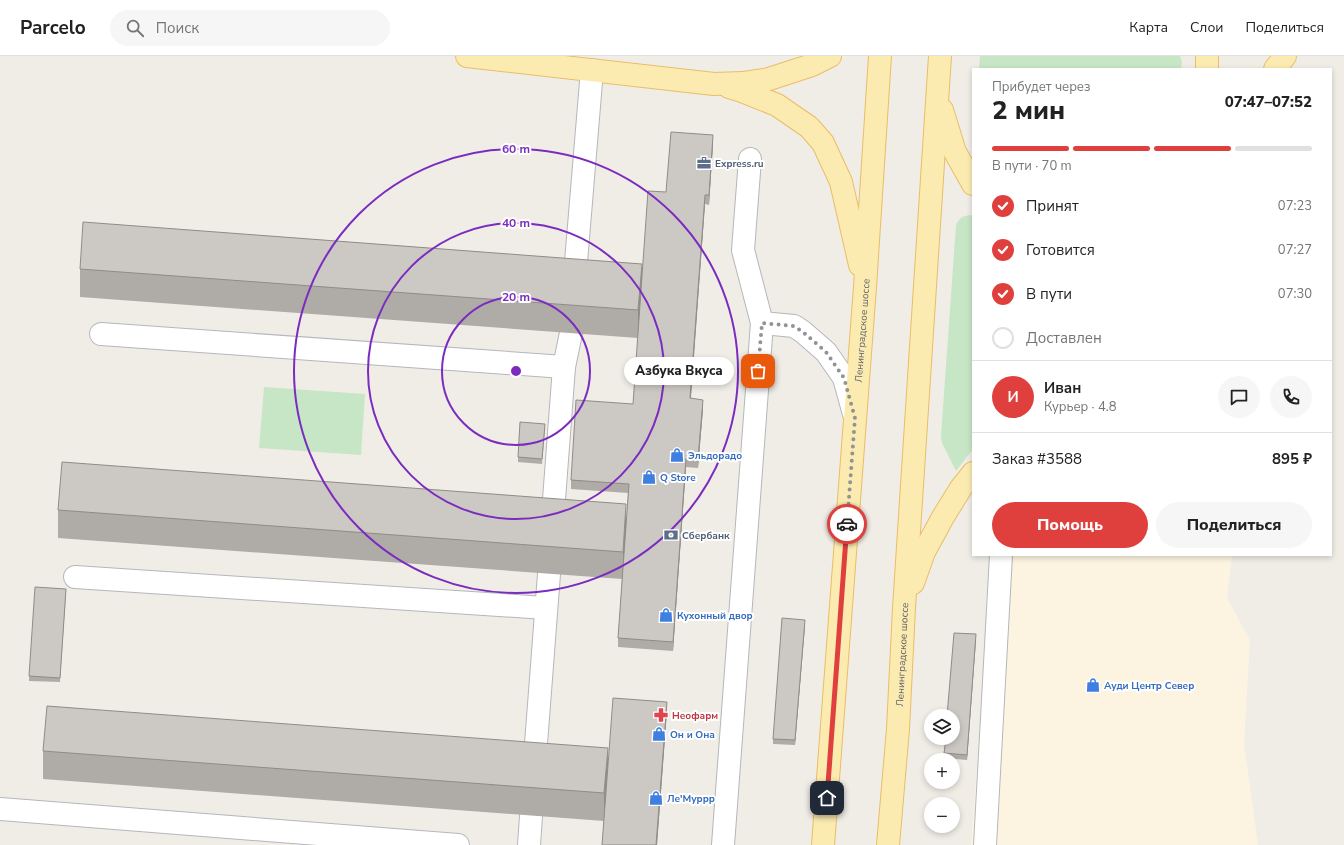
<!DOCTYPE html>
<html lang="ru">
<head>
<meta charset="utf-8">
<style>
	:root { --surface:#fff; --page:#f6f6f6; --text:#222; --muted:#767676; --line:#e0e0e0; --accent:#e0403d }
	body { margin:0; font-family:"Nunito Sans",sans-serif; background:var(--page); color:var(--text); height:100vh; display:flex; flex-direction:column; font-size:15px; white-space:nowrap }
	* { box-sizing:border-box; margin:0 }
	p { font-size:13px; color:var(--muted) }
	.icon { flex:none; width:22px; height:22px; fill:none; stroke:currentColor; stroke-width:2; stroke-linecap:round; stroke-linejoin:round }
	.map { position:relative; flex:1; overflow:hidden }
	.panel { position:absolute; left:972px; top:12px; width:360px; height:488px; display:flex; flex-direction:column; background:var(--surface); border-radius:0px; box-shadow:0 2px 6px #0003 }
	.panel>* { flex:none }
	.buttons { position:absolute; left:924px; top:653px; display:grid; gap:8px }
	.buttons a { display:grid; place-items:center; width:36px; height:36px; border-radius:50%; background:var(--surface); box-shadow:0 2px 6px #0003; font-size:20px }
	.pin { position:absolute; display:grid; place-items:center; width:34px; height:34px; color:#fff; margin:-17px; border-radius:8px; box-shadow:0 2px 6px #0006 }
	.courier { position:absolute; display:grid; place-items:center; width:40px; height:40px; margin:-20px; border:3px solid #e0403d; border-radius:50%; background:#fff; color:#222; box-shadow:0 1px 5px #0007 }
	.bubble { position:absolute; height:28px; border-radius:14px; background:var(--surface); box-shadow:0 2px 6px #0003; font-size:13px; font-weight:800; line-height:28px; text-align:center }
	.summary em { font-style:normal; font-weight:800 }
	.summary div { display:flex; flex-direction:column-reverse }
	.summary { display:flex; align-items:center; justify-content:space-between; height:68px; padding:0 20px }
	h1 { font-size:26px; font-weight:800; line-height:30px }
	.bar { display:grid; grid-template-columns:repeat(4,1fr); gap:6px 4px; align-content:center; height:48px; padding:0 20px }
	.bar i { height:5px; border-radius:3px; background:var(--line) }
	.bar .active { background:var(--accent) }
	.bar p { grid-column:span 4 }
	.line { display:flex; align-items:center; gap:10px; padding:0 20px; border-top:1px solid var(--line) }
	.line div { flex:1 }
	.round { display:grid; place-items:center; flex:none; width:42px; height:42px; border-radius:21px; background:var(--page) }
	ol { padding:0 20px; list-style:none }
	li { display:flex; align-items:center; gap:12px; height:44px }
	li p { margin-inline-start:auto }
	li .icon { padding:4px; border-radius:50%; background:var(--accent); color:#fff; stroke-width:4 }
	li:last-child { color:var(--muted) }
	li i { width:22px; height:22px; border:2px solid var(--line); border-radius:50% }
	.action { display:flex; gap:8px; margin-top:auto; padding:8px 20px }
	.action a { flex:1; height:46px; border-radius:24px; background:var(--accent); color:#fff; font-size:16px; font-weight:800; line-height:46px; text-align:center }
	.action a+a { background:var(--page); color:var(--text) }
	header { display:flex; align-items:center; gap:24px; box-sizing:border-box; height:56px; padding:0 20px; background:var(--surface); border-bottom:1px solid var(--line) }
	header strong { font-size:19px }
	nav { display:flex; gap:22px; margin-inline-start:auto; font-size:14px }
	.search { width:280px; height:36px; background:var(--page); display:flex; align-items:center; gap:10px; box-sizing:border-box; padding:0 14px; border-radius:22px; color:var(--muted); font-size:15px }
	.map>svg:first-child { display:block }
</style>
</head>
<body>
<header>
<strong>Parcelo</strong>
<div class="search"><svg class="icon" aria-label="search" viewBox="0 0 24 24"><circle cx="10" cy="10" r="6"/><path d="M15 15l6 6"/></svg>Поиск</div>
<nav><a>Карта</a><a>Слои</a><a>Поделиться</a></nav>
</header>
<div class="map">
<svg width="1344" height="789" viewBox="0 0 1344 789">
	<rect width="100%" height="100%" fill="#f0ede7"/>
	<polygon fill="#fcf4e0" points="993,499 1232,499 1227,542 1250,584 1244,688 1258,789 971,789"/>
	<g fill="#c7e6c5">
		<polygon points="980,0 1180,0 1182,6 1181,13 979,13"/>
		<path d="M970 159 973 160V393L956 415 942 387 941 380 956 169C959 162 963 160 970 159Z"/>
		<polygon points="264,331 365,338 361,399 259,392"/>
	</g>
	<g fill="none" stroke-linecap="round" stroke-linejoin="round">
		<defs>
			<g id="minor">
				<polyline points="574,230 592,14"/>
				<polyline points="762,267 794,270 803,276 826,296 844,322 854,358"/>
				<polyline points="101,278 564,311"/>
				<polyline points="552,470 564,311 571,277"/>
				<polyline points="75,521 546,552"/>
				<polyline points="534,714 549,518"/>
				<polyline points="0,753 458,789"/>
				<polyline points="529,789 531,760"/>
				<polyline points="723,789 762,267 743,194 750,103"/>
				<polyline points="985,789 1001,499"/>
			</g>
			<g id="major">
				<polyline points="467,0 714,28 743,27 769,23 812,9 830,0"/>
				<polyline points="1207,0 1207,13"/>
				<polyline points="1275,13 1285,0"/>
				<polyline points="729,31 742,35 777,49 809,71 823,87 841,126 860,209"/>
				<polyline points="942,54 955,96 973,128"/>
				<polyline points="913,527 924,496 943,461 961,432 973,417"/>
				<path id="s1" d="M823 789 865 231 880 0"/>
				<path id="s2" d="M888 789 898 673 904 552 940 0"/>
			</g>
		</defs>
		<use href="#minor" stroke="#b4b7bb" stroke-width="24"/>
		<use href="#major" stroke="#eabd66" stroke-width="24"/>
		<use href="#minor" stroke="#fff" stroke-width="22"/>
		<use href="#major" stroke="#fbebb1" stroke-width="22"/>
	</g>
	<g fill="#afaca8">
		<polygon points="713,88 709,149 705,148 691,343 703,353 698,412 686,411 673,595 618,591 618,582 622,523 58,482 58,454 626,467 628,437 571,433 571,424 633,348 638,282 80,241 80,213 642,228 666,136"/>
		<polygon points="545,373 542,408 518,406 518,401"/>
		<polygon points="66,538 60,626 29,625 29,620"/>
		<polygon points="805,569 795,689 773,688 773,683"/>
		<polygon points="976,583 967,704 944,702 944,697"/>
		<polygon points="667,655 657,789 602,789 604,765 43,723 43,695 608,712"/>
	</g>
	<g fill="#8f8c88">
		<polygon points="713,79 713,88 709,149 709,139"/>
		<polygon points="705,139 705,148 690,352 690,342"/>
		<polygon points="642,208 642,236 638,282 638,254"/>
		<polygon points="703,344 703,353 698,412 698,402"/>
		<polygon points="686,402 686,411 673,595 673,586"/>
		<polygon points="626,448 626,476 623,523 623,496"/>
		<polygon points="805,564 805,569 795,689 795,684"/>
		<polygon points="976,578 976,583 967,704 967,699"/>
		<polygon points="667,646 667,655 657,789 656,789"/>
		<polygon points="608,692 608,720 604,765 604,737"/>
	</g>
	<g fill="#ccc8c3" stroke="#8f8c88">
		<polygon points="671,76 713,79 709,139 705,139 690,342 703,344 698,402 686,402 673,586 618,582 629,428 571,424 576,344 633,348 648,135 666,136"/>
		<polygon points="83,166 642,208 638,254 80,213"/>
		<polygon points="520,366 545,368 542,403 518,401"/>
		<polygon points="62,406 626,448 623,496 58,454"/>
		<polygon points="35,531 66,533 60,622 29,620"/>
		<polygon points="782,562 805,564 795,684 773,683"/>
		<polygon points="954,577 976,578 967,699 944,697 946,682 953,682 953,660 947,660"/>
		<polygon points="613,642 667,646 656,789 602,789"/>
		<polygon points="47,650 608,692 604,737 43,695"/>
	</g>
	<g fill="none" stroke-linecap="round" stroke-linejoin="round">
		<polyline stroke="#929394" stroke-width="4" stroke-dasharray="0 7.2" points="758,315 762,267 794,270 803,276 826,296 844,322 855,362 847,468"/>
		<polyline stroke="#e0403d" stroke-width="5" points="827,742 847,468"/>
	</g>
	<g fill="none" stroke="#7b2cbf" stroke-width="2">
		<circle cx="516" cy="315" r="74"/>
		<circle cx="516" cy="315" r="148"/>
		<circle cx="516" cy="315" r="222"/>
	</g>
	<defs>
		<symbol id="office-bare" viewBox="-9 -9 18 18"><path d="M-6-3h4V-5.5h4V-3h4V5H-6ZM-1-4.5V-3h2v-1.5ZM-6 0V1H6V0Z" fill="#5c6f8a" stroke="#fff" stroke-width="2.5" paint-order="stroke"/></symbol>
		<symbol id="shop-bare" viewBox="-9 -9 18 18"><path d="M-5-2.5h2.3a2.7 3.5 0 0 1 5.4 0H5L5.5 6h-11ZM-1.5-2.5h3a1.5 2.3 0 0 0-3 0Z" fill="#3f7fe0" stroke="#fff" stroke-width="2.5" paint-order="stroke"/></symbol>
		<symbol id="bank-bare" viewBox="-9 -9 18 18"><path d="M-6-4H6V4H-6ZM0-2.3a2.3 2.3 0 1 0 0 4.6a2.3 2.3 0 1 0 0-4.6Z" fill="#5c6f8a" stroke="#fff" stroke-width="2.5" paint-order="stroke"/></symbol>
		<symbol id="pharmacy-bare" viewBox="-9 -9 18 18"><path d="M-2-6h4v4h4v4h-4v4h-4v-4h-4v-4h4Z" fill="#e0444e" stroke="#fff" stroke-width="2.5" paint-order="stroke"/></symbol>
	</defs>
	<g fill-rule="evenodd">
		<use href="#office-bare" x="694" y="97" width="20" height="20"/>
		<use href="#shop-bare" x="667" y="389" width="20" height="20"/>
		<use href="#shop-bare" x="639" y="411" width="20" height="20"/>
		<use href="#bank-bare" x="661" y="469" width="20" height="20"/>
		<use href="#shop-bare" x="656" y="549" width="20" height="20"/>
		<use href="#shop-bare" x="1083" y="619" width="20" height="20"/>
		<use href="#pharmacy-bare" x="651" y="649" width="20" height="20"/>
		<use href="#shop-bare" x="649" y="668" width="20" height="20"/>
		<use href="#shop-bare" x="646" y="732" width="20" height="20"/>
	</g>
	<g text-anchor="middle" stroke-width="4" stroke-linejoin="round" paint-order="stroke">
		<g font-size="10" font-weight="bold" fill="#4e5e75" stroke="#fff" text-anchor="start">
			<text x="715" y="111">Express.ru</text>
			<text x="682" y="483">Сбербанк</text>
		</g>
		<g font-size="10" fill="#5f6367" stroke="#fff">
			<text dy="4" stroke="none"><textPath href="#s1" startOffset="516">Ленинградское шоссе</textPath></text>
			<text dy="4" stroke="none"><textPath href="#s2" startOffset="191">Ленинградское шоссе</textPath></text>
		</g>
		<g font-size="10" font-weight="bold" fill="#366cbe" stroke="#fff" text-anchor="start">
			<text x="688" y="403">Эльдорадо</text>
			<text x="660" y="425">Q Store</text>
			<text x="677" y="563">Кухонный двор</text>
			<text x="1104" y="633">Ауди Центр Север</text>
			<text x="670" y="682">Он и Она</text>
			<text x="667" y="746">Ле'Муррр</text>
		</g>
		<g font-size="10" font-weight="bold" fill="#be3a42" stroke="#fff" text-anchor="start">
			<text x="672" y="663">Неофарм</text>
		</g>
	</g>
	<circle cx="516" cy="315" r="6" fill="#7b2cbf" stroke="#fff" stroke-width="2"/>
	<g font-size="12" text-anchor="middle" font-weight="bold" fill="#7b2cbf" stroke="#fff" stroke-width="4" stroke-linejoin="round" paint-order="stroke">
		<text x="516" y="97">60 m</text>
		<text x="516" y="171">40 m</text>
		<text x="516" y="245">20 m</text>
	</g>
</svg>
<div class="buttons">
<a><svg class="icon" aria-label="layers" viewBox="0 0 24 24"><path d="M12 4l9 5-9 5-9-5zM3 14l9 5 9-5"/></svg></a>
<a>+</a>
<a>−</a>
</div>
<div class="pin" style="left:758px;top:315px;background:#ea580c"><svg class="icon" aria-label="bag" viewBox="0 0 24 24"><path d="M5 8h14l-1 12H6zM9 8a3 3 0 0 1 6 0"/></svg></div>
<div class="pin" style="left:827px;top:742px;background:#1f2937"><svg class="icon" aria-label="home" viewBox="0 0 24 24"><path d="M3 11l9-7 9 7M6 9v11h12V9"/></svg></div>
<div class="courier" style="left:847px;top:468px"><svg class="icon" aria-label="car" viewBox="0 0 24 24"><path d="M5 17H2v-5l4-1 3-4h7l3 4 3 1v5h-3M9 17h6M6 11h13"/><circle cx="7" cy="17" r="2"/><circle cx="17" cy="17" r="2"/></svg></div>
<div class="bubble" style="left:624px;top:301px;width:110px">Азбука Вкуса</div>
<section class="panel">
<div class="summary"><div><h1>2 мин</h1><p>Прибудет через</p></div><em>07:47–07:52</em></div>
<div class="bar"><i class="active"></i><i class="active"></i><i class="active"></i><i></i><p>В пути · 70 m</p></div>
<ol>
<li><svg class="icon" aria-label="check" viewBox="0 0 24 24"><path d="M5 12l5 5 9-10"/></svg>Принят<p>07:23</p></li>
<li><svg class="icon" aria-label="check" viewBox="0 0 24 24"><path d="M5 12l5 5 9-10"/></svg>Готовится<p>07:27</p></li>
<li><svg class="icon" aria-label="check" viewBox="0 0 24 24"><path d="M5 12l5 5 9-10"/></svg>В пути<p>07:30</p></li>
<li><i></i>Доставлен</li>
</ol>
<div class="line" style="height:72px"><b class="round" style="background:var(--accent);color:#fff">И</b><div><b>Иван</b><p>Курьер · 4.8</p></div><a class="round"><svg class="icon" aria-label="chat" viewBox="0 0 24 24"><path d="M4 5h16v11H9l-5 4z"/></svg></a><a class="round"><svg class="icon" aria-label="phone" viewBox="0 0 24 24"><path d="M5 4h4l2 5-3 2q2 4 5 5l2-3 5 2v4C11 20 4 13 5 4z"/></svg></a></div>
<div class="line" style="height:52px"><div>Заказ #3588</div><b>895 ₽</b></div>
<div class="action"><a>Помощь</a><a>Поделиться</a></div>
</section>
</div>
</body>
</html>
